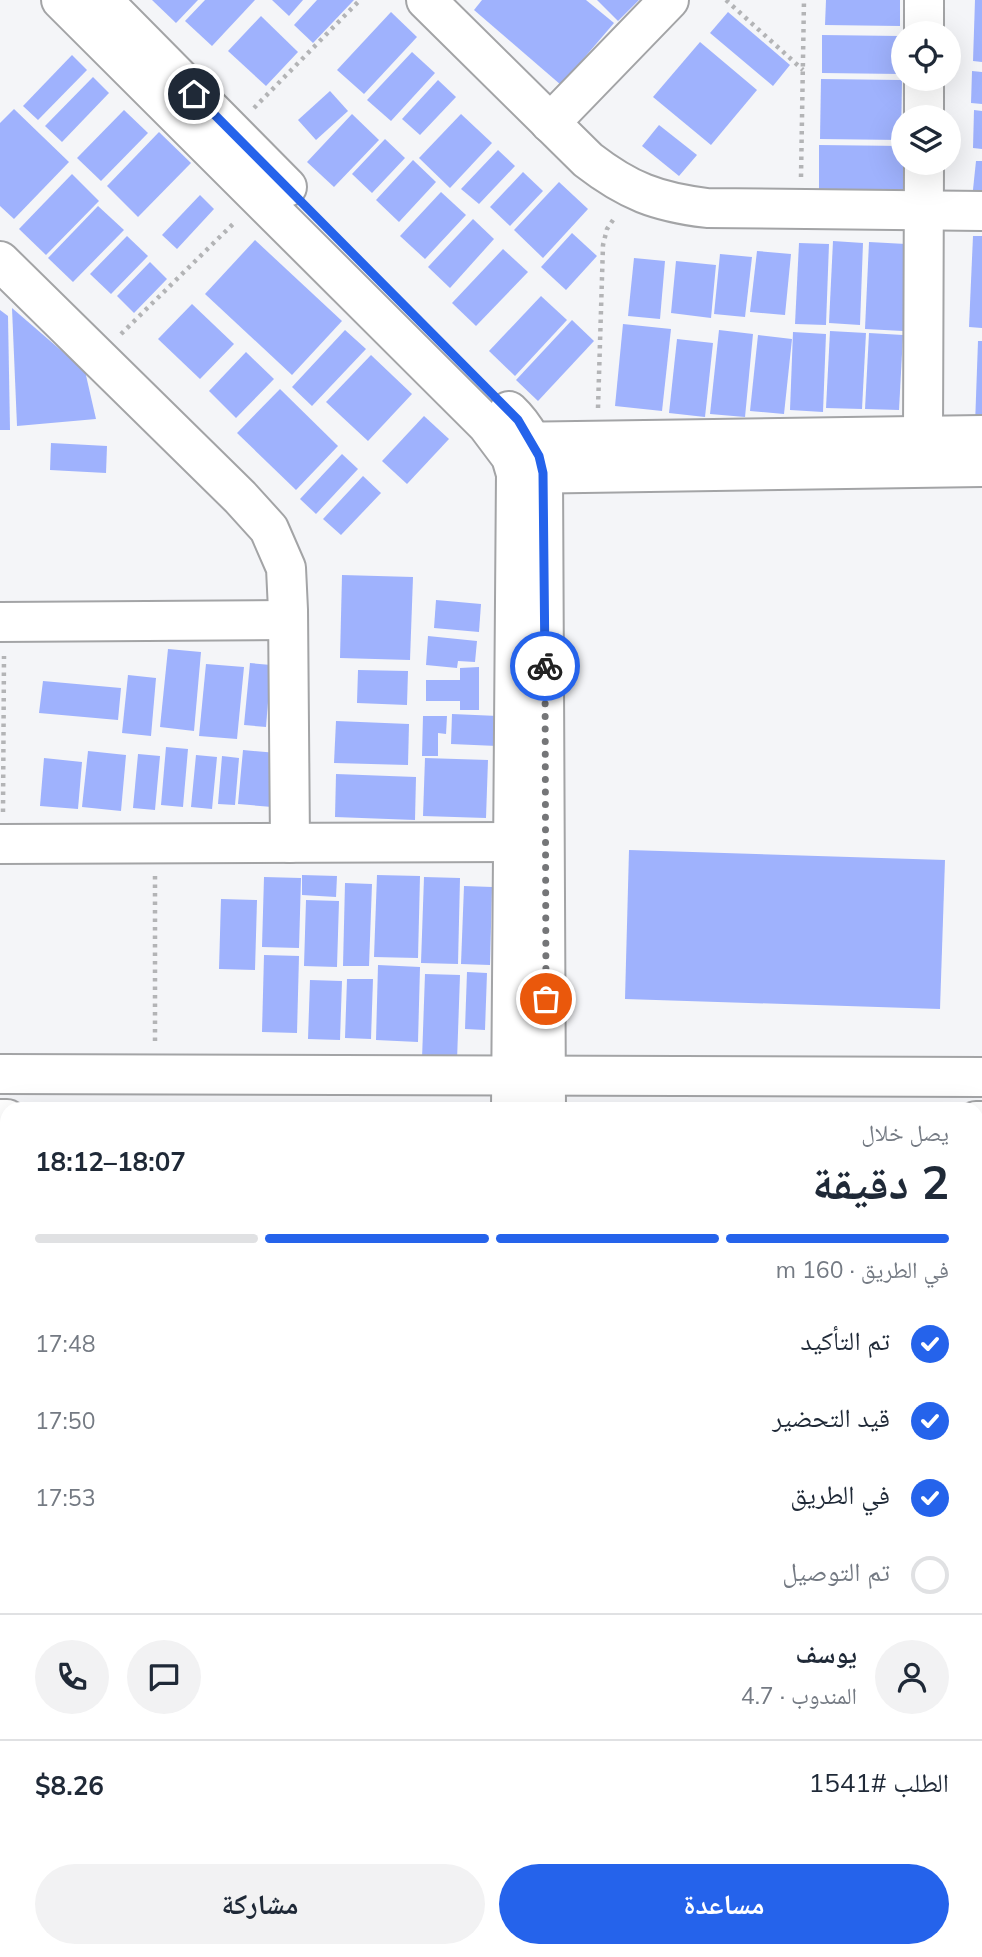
<!DOCTYPE html>
<html lang="ar">
<head>
<meta charset="utf-8">
<style>
	:root { --surface:#fff; --page:#f2f2f3; --text:#1f2937; --muted:#747a83; --line:#e0e1e3; --accent:#2563eb }
	body { margin:0; font-family:Mulish,"Noto Naskh Arabic",sans-serif; background:var(--page); color:var(--text); direction:rtl; height:100vh; display:flex; flex-direction:column; font-size:26px; white-space:nowrap }
	* { box-sizing:border-box; margin:0 }
	p { font-size:23px; color:var(--muted) }
	.icon { flex:none; width:38px; height:38px; fill:none; stroke:currentColor; stroke-width:2; stroke-linecap:round; stroke-linejoin:round }
	.map { position:relative; flex:1; overflow:hidden; direction:ltr }
	.side { position:absolute; left:0px; top:1102px; width:984px; height:856px; display:flex; flex-direction:column; background:var(--surface); border-radius:21px 21px 0 0; box-shadow:0 7px 28px #0002; direction:rtl }
	.side>* { flex:none }
	.fabs { position:absolute; left:891px; top:21px; display:grid; gap:14px }
	.fabs a { display:grid; place-items:center; width:70px; height:70px; border-radius:50%; background:var(--surface); box-shadow:0 7px 28px #0002; font-size:35px }
	.pin { position:absolute; display:grid; place-items:center; width:60px; height:60px; color:#fff; margin:-30px; border:4px solid #fff; border-radius:50%; box-shadow:0 2px 7px #0007 }
	.courier { position:absolute; display:grid; place-items:center; width:70px; height:70px; margin:-35px; border:5px solid #2563eb; border-radius:50%; background:#fff; color:#222; box-shadow:0 2px 9px #0007 }
	.head em { font-style:normal; font-weight:700 }
	.head div { display:flex; flex-direction:column-reverse }
	.head { display:flex; align-items:center; justify-content:space-between; height:119px; padding:0 35px }
	h1 { font-size:46px; font-weight:700; line-height:52px }
	.bar { display:grid; grid-template-columns:repeat(4,1fr); gap:10px 7px; align-content:center; height:84px; padding:0 35px }
	.bar i { height:9px; border-radius:5px; background:var(--line) }
	.bar .selected { background:var(--accent) }
	.bar p { grid-column:span 4 }
	.line { display:flex; align-items:center; gap:18px; padding:0 35px; border-top:2px solid var(--line) }
	.line div { flex:1 }
	.round { display:grid; place-items:center; flex:none; width:74px; height:74px; border-radius:37px; background:var(--page) }
	ol { padding:0 35px; list-style:none }
	li { display:flex; align-items:center; gap:21px; height:77px }
	li p { margin-inline-start:auto }
	li .icon { padding:7px; border-radius:50%; background:var(--accent); color:#fff; stroke-width:4 }
	li:last-child { color:var(--muted) }
	li i { width:38px; height:38px; border:4px solid var(--line); border-radius:50% }
	.action { display:flex; gap:14px; margin-top:auto; padding:14px 35px }
	.action a { flex:1; height:80px; border-radius:42px; background:var(--accent); color:#fff; font-size:28px; font-weight:700; line-height:80px; text-align:center }
	.action a+a { background:var(--page); color:var(--text) }
	.map>svg:first-child { display:block }
</style>
</head>
<body>
<div class="map">
<svg width="982" height="1957" viewBox="0 0 982 1957">
	<rect width="100%" height="100%" fill="#f4f5f8"/>
	<g fill="#9fb2fd">
		<polygon points="152,0 198,0 176,23"/>
		<polygon points="205,0 255,0 212,46 185,21"/>
		<polygon points="272,0 303,0 289,16"/>
		<polygon points="317,0 354,0 313,43 294,25"/>
		<polygon points="482,0 586,0 614,23 561,85 474,10"/>
		<polygon points="597,0 639,0 618,21"/>
		<polygon points="826,0 900,0 900,26 825,25"/>
		<polygon points="975,0 982,0 982,62 973,61"/>
		<polygon points="391,12 417,37 364,94 337,70"/>
		<polygon points="728,12 790,65 773,86 710,33"/>
		<polygon points="261,16 298,52 266,86 228,51"/>
		<polygon points="822,35 900,36 900,74 822,73"/>
		<polygon points="700,42 757,90 711,145 653,97"/>
		<polygon points="412,52 435,73 391,121 367,100"/>
		<polygon points="72,55 87,70 38,120 23,106"/>
		<polygon points="972,71 982,72 982,104 971,103"/>
		<polygon points="93,77 109,93 62,142 45,126"/>
		<polygon points="821,79 902,80 901,140 820,139"/>
		<polygon points="438,80 456,97 420,135 402,119"/>
		<polygon points="330,91 348,111 316,140 298,120"/>
		<polygon points="14,109 69,162 14,219 0,206 0,123"/>
		<polygon points="124,110 148,133 101,181 77,158"/>
		<polygon points="974,110 982,111 982,149 973,148"/>
		<polygon points="352,114 379,140 334,187 307,162"/>
		<polygon points="461,114 492,143 450,188 419,158"/>
		<polygon points="659,125 697,155 679,176 642,146"/>
		<polygon points="159,132 191,163 138,217 107,186"/>
		<polygon points="385,139 405,158 372,193 352,174"/>
		<polygon points="819,145 903,146 903,163 906,163 906,190 819,189"/>
		<polygon points="498,150 515,166 479,204 461,189"/>
		<polygon points="413,160 436,182 399,222 376,200"/>
		<polygon points="976,161 982,161 982,200 972,199"/>
		<polygon points="523,172 543,191 510,226 490,207"/>
		<polygon points="72,174 99,201 46,255 19,229"/>
		<polygon points="559,182 588,209 543,258 514,230"/>
		<polygon points="441,192 466,215 425,259 400,236"/>
		<polygon points="200,195 214,209 177,249 162,235"/>
		<polygon points="98,206 124,230 73,282 48,258"/>
		<polygon points="473,219 494,239 450,288 428,267"/>
		<polygon points="572,233 597,256 566,290 541,267"/>
		<polygon points="127,236 148,256 111,294 90,274"/>
		<polygon points="973,236 982,236 982,328 969,327"/>
		<polygon points="255,240 342,321 292,375 205,294"/>
		<polygon points="833,241 863,243 860,325 829,323"/>
		<polygon points="869,242 906,244 903,331 865,329"/>
		<polygon points="799,243 829,244 826,325 795,324"/>
		<polygon points="503,249 528,272 476,326 452,303"/>
		<polygon points="757,251 791,254 785,315 750,312"/>
		<polygon points="720,254 752,257 745,317 714,314"/>
		<polygon points="634,258 665,261 660,319 628,316"/>
		<polygon points="676,261 716,265 711,318 671,313"/>
		<polygon points="150,262 167,279 134,313 117,296"/>
		<polygon points="541,296 567,320 515,376 489,351"/>
		<polygon points="192,304 234,344 200,379 158,339"/>
		<polygon points="12,308 85,371 96,419 17,426"/>
		<polygon points="0,310 8,316 10,430 0,430"/>
		<polygon points="572,320 594,341 538,401 516,380"/>
		<polygon points="623,324 671,329 662,411 615,406"/>
		<polygon points="345,330 366,349 312,406 292,387"/>
		<polygon points="719,330 753,334 745,417 710,414"/>
		<polygon points="830,331 866,333 862,409 826,408"/>
		<polygon points="793,332 826,334 823,412 790,410"/>
		<polygon points="869,333 903,335 899,410 865,409"/>
		<polygon points="758,335 792,339 784,414 750,411"/>
		<polygon points="677,339 713,343 705,417 669,413"/>
		<polygon points="978,341 982,341 982,425 975,425"/>
		<polygon points="246,352 274,379 236,418 209,391"/>
		<polygon points="371,355 412,394 368,441 326,402"/>
		<polygon points="280,389 338,446 296,490 237,433"/>
		<polygon points="424,416 449,439 407,484 382,461"/>
		<polygon points="51,443 107,446 106,473 50,470"/>
		<polygon points="342,454 358,469 316,514 300,499"/>
		<polygon points="363,476 381,493 341,535 323,519"/>
		<polygon points="342,575 413,577 410,660 340,658"/>
		<polygon points="436,600 481,604 479,632 434,628"/>
		<polygon points="428,636 477,641 475,662 458,661 457,668 426,665"/>
		<polygon points="168,649 201,652 194,731 160,727"/>
		<polygon points="250,663 271,665 266,727 244,725"/>
		<polygon points="206,664 244,667 237,739 199,736"/>
		<polygon points="479,667 479,710 460,710 460,701 426,701 426,680 460,680 460,668"/>
		<polygon points="358,670 408,671 407,705 357,703"/>
		<polygon points="128,675 156,678 151,736 122,733"/>
		<polygon points="43,681 121,688 118,720 39,713"/>
		<polygon points="452,714 498,716 497,746 451,744"/>
		<polygon points="423,716 447,716 446,734 438,733 438,756 422,756"/>
		<polygon points="336,721 409,724 408,765 334,763"/>
		<polygon points="166,747 188,749 183,807 161,805"/>
		<polygon points="243,750 277,753 272,807 238,804"/>
		<polygon points="88,751 126,755 121,811 82,807"/>
		<polygon points="138,754 160,756 155,810 133,808"/>
		<polygon points="196,755 217,757 212,809 191,807"/>
		<polygon points="222,756 239,758 235,805 218,804"/>
		<polygon points="44,758 82,762 78,809 40,806"/>
		<polygon points="425,758 488,760 486,818 423,816"/>
		<polygon points="336,774 416,777 415,820 335,817"/>
		<polygon points="629,850 945,860 940,1009 625,999"/>
		<polygon points="302,875 337,876 336,897 302,895"/>
		<polygon points="377,875 420,876 418,958 374,957"/>
		<polygon points="264,877 301,878 299,948 262,947"/>
		<polygon points="424,877 460,878 458,964 421,963"/>
		<polygon points="345,883 372,884 369,966 343,966"/>
		<polygon points="464,886 492,887 490,965 461,964"/>
		<polygon points="221,899 257,900 255,970 219,969"/>
		<polygon points="306,900 339,901 337,967 304,966"/>
		<polygon points="264,955 299,956 297,1033 262,1032"/>
		<polygon points="378,965 420,967 418,1042 376,1040"/>
		<polygon points="467,972 487,973 485,1030 465,1029"/>
		<polygon points="425,974 460,975 457,1061 422,1059"/>
		<polygon points="347,979 373,979 371,1039 345,1038"/>
		<polygon points="310,980 342,981 340,1040 308,1039"/>
		<polygon points="976,1388 980,1388 979,1422 976,1422"/>
		<rect x="0" y="1586" width="7" height="163"/>
		<polygon points="39,1951 252,1951 249,1957 39,1957"/>
		<polygon points="701,1951 724,1951 720,1957 705,1957 699,1953"/>
		<polygon points="732,1951 770,1951 767,1957 729,1957"/>
		<polygon points="853,1951 901,1951 897,1957 861,1957"/>
		<polygon points="914,1951 959,1951 965,1957 910,1957"/>
	</g>
	<g fill="none" stroke-linecap="round" stroke-linejoin="round">
		<defs>
			<g id="minor">
				<polyline points="61,0 487,425 511,457 516,474 511,1110"/>
				<polyline points="102,0 287,187"/>
				<path d="M426 0 588 160C628 191 657 202 707 208L982 211"/>
				<polyline points="924,33 924,0"/>
				<polyline points="924,117 924,79"/>
				<polyline points="550,123 669,0"/>
				<polyline points="0,261 240,497 269,529 286,568 288,610 290,843"/>
				<path d="M509 411C527 428 537 449 543 473L546 1110"/>
				<polyline points="923,435 924,163"/>
				<polyline points="508,442 982,435"/>
				<polyline points="518,474 982,467"/>
				<polyline points="0,622 288,620"/>
				<polyline points="0,844 512,842"/>
				<polyline points="0,1074 982,1077"/>
				<polyline points="0,1119 7,1119"/>
				<polyline points="976,1121 982,1121"/>
				<polyline points="0,1353 7,1353"/>
				<polyline points="976,1354 982,1354"/>
				<polyline points="0,1562 7,1562"/>
				<polyline points="976,1578 982,1578"/>
				<polyline points="0,1782 7,1782"/>
				<polyline points="0,1816 7,1816"/>
				<polyline points="976,1917 982,1920"/>
				<polyline points="546,1951 556,1957"/>
				<polyline points="617,1951 627,1957"/>
				<polyline points="423,1957 429,1951"/>
			</g>
		</defs>
		<use href="#minor" stroke="#a3a4a6" stroke-width="42"/>
		<g stroke="#b3b4b6" stroke-width="4.5" stroke-dasharray="3.5 5" stroke-linecap="butt">
			<polyline points="726,0 803,70"/>
			<polyline points="254,108 360,0"/>
			<polyline points="801,177 804,0"/>
			<polyline points="121,334 235,222"/>
			<polyline points="598,408 603,245 607,229 615,217"/>
			<polyline points="3,812 4,656"/>
			<polyline points="155,876 155,1042"/>
			<polyline points="976,1750 982,1740"/>
			<polyline points="479,1951 485,1957"/>
			<polyline points="12,1957 13,1951"/>
			<polyline points="304,1957 304,1951"/>
		</g>
		<use href="#minor" stroke="#fff" stroke-width="38"/>
	</g>
	<g fill="none" stroke-linecap="round" stroke-linejoin="round">
		<polyline stroke="#757678" stroke-width="7" stroke-dasharray="0 12.6" points="545,666 546,999"/>
		<polyline stroke="#2563eb" stroke-width="9" points="194,94 518,420 539,456 543,473 545,666"/>
	</g>
</svg>
<div class="fabs">
<a><svg class="icon" aria-label="locate" viewBox="0 0 24 24"><circle cx="12" cy="12" r="6"/><path d="M12 2v4M12 18v4M2 12h4M18 12h4"/></svg></a>
<a><svg class="icon" aria-label="layers" viewBox="0 0 24 24"><path d="M12 4l9 5-9 5-9-5zM3 14l9 5 9-5"/></svg></a>
</div>
<div class="pin" style="left:546px;top:999px;background:#ea580c"><svg class="icon" aria-label="bag" viewBox="0 0 24 24"><path d="M5 8h14l-1 12H6zM9 8a3 3 0 0 1 6 0"/></svg></div>
<div class="pin" style="left:194px;top:94px;background:#1f2937"><svg class="icon" aria-label="home" viewBox="0 0 24 24"><path d="M3 11l9-7 9 7M6 9v11h12V9"/></svg></div>
<div class="courier" style="left:545px;top:666px"><svg class="icon" aria-label="bike" viewBox="0 0 24 24"><circle cx="6" cy="16" r="4"/><circle cx="18" cy="16" r="4"/><path d="M6 16l4-8h5l3 8M10 8l3 8H6M13 5h3"/></svg></div>
<section class="side">
<div class="head"><div><h1>2 دقيقة</h1><p>يصل خلال</p></div><em>18:07–18:12</em></div>
<div class="bar"><i class="selected"></i><i class="selected"></i><i class="selected"></i><i></i><p>في الطريق · 160 m</p></div>
<ol>
<li><svg class="icon" aria-label="check" viewBox="0 0 24 24"><path d="M5 12l5 5 9-10"/></svg>تم التأكيد<p>17:48</p></li>
<li><svg class="icon" aria-label="check" viewBox="0 0 24 24"><path d="M5 12l5 5 9-10"/></svg>قيد التحضير<p>17:50</p></li>
<li><svg class="icon" aria-label="check" viewBox="0 0 24 24"><path d="M5 12l5 5 9-10"/></svg>في الطريق<p>17:53</p></li>
<li><i></i>تم التوصيل</li>
</ol>
<div class="line" style="height:126px"><a class="round"><svg class="icon" aria-label="person" viewBox="0 0 24 24"><circle cx="12" cy="8" r="4"/><path d="M4 21q1-7 8-7t8 7"/></svg></a><div><b>يوسف</b><p>المندوب · 4.7</p></div><a class="round"><svg class="icon" aria-label="chat" viewBox="0 0 24 24"><path d="M4 5h16v11H9l-5 4z"/></svg></a><a class="round"><svg class="icon" aria-label="phone" viewBox="0 0 24 24"><path d="M5 4h4l2 5-3 2q2 4 5 5l2-3 5 2v4C11 20 4 13 5 4z"/></svg></a></div>
<div class="line" style="height:91px"><div>الطلب #1541</div><b>$8.26</b></div>
<div class="action"><a>مساعدة</a><a>مشاركة</a></div>
</section>
</div>
</body>
</html>
